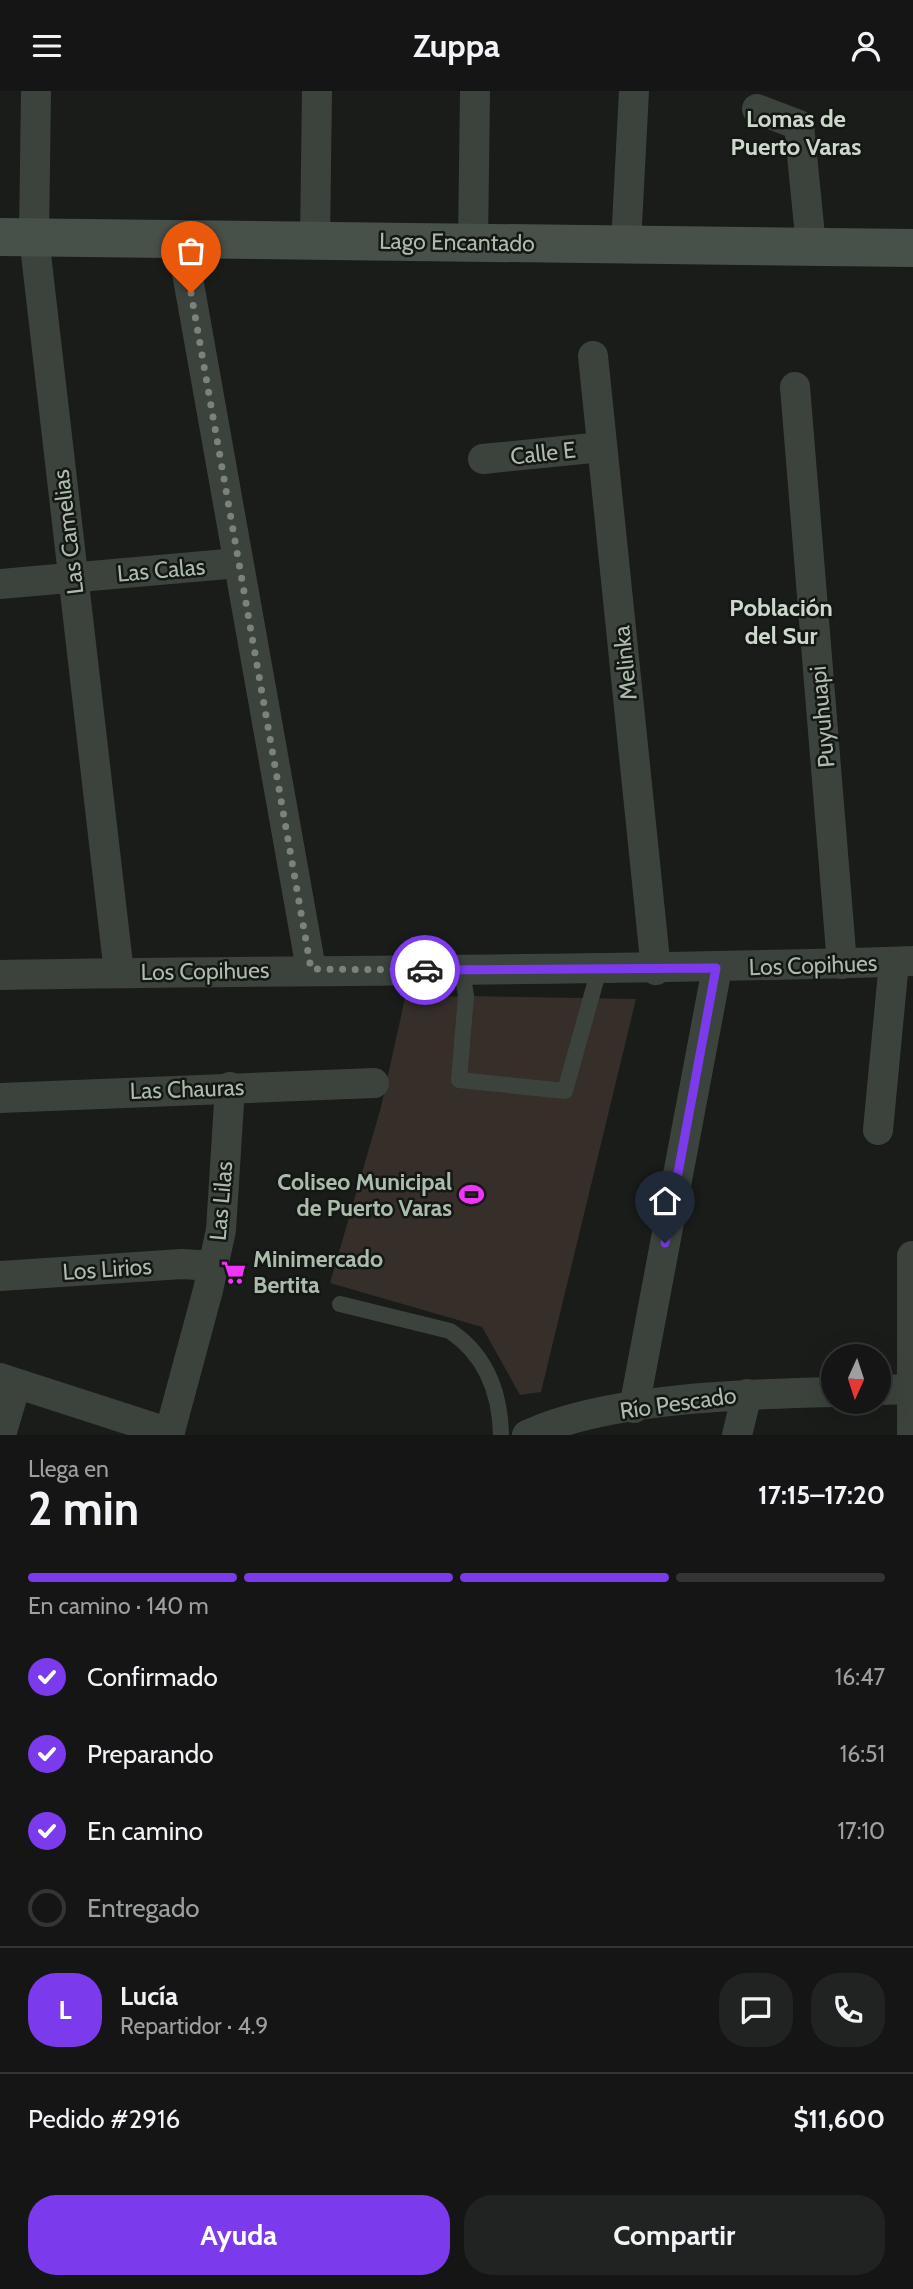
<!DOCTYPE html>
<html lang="es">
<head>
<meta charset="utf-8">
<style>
	:root { --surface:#141514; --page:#212222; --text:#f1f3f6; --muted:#9d9fa0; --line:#333434; --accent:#7c3aed }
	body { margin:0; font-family:Cabin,sans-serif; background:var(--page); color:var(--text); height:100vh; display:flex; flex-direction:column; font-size:26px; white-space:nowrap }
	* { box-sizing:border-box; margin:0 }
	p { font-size:23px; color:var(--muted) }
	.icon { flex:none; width:38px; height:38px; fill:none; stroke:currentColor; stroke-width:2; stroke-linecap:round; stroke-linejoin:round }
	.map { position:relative; height:1344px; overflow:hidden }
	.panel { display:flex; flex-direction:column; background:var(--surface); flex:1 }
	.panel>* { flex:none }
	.needle { width:46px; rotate:183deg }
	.controls { position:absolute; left:821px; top:1253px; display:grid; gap:14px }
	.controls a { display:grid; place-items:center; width:70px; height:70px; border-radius:50%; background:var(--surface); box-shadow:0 7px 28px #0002,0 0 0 2px var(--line); font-size:35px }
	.pin { position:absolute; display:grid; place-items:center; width:60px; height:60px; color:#fff; margin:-72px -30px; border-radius:50% 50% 50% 0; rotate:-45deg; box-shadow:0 0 7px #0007 }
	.pin .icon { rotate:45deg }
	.courier { position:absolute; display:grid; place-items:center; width:70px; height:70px; margin:-35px; border:5px solid #7c3aed; border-radius:50%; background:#fff; color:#222; box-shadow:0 2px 9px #0007 }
	.head em { font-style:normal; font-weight:700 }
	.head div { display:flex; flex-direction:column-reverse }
	.head { display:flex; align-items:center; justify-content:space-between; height:119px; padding:0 28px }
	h1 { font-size:46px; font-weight:700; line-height:52px }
	.bar { display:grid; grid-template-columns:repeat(4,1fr); gap:10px 7px; align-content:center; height:84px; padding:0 28px }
	.bar i { height:9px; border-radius:5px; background:var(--line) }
	.bar .selected { background:var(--accent) }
	.bar p { grid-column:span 4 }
	.line { display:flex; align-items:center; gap:18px; padding:0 28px; border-top:2px solid var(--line) }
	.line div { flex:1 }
	.round { display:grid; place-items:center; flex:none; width:74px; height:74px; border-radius:28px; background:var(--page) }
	ol { padding:0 28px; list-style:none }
	li { display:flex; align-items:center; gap:21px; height:77px }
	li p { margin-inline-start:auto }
	li .icon { padding:7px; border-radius:50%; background:var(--accent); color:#fff; stroke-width:4 }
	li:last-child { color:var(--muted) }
	li i { width:38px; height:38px; border:4px solid var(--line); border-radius:50% }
	.primary-button { display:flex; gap:14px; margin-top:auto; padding:14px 28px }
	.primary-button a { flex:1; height:80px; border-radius:28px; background:var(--accent); color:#fff; font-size:28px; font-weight:700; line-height:80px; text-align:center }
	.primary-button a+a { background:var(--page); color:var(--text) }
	header { display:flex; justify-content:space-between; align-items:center; height:91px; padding:0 28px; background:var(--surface); font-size:32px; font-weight:700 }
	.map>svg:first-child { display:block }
</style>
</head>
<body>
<header><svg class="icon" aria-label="menu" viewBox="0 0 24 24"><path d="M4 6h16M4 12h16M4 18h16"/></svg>Zuppa<svg class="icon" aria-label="person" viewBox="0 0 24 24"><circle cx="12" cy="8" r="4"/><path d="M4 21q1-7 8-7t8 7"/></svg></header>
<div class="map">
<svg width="913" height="1344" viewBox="0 0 913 1344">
	<rect width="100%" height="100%" fill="#1a1c1a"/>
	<polygon fill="#352e29" points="466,905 636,908 541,1301 520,1304 482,1236 330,1192 381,1016 405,907"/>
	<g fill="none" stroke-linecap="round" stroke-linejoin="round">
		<g stroke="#3c433d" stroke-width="16">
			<polyline points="462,879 466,905 459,989 565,1000 596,889 605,879"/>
			<path d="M340 1213 450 1240C486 1264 500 1301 501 1344"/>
		</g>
		<g stroke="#3c433d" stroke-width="30">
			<polyline points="36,0 34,146 119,882"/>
			<polyline points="757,18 799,34 811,155"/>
			<polyline points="181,148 311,878"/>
			<polyline points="315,150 317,0"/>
			<polyline points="473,152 475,0"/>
			<polyline points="626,153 634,0"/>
			<polyline points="593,265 656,879"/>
			<polyline points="795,296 842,873"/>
			<polyline points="483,368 602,356"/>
			<polyline points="0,493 238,472"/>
			<path d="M0 884C304 879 609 880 913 870"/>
			<polyline points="0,1007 374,992"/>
			<polyline points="878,1039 894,871"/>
			<polyline points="912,1165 912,1344"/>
			<polyline points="0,1185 182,1173 214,1175"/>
			<polyline points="0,1287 170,1342"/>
			<polyline points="878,1299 913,1298"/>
			<polyline points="634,1317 717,877"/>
			<polyline points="1,1344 16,1293"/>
			<polyline points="169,1344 208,1199 221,1139 230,996"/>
			<path d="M527 1344C606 1307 745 1303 833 1301"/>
			<polyline points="737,1344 747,1303"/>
		</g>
		<polyline stroke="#485149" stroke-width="38" points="0,146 913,157"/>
	</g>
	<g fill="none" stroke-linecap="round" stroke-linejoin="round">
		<polyline stroke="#798479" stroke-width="7" stroke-dasharray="0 12.6" points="191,202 311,878 425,879"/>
		<polyline stroke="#7c3aed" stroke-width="9" points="425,879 716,877 665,1152"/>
	</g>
	<defs>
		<symbol id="stadium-bare" viewBox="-9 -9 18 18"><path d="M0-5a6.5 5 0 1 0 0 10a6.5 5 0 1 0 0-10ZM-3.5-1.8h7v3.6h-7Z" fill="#f134f9" stroke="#151715" stroke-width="2.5" paint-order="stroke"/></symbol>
		<symbol id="supermarket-bare" viewBox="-9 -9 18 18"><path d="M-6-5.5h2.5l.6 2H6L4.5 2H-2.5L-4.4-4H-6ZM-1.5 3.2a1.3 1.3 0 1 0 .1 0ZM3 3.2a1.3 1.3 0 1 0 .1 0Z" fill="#f134f9" stroke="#151715" stroke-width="2.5" paint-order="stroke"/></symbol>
	</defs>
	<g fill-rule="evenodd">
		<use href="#stadium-bare" x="454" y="1086" width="35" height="35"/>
		<use href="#supermarket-bare" x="216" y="1164" width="35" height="35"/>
	</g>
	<g text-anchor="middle" stroke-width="5" stroke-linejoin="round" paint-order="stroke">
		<g font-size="23" fill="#acbcac" stroke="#151715">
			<text transform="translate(457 151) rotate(1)" y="8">Lago Encantado</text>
			<text transform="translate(543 362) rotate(-6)" y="8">Calle E</text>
			<text transform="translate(68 441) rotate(-97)" y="8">Las Camelias</text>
			<text transform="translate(161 479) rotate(-5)" y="8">Las Calas</text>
			<text transform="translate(625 572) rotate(-96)" y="8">Melinka</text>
			<text transform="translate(822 626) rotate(-95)" y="8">Puyuhuapi</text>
			<text transform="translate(813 874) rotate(-2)" y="8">Los Copihues</text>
			<text transform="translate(205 880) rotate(-1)" y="8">Los Copihues</text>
			<text transform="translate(187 998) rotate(-2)" y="8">Las Chauras</text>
			<text transform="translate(221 1110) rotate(-85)" y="8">Las Lilas</text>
			<text transform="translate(107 1178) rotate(-4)" y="8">Los Lirios</text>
			<text transform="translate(678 1312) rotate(-8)" y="8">Río Pescado</text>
		</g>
		<g font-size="23" font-weight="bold" fill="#acbcac" stroke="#151715" text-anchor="end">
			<text x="452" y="1099">Coliseo Municipal<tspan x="452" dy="26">de Puerto Varas</tspan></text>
			<text x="253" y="1176" text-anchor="start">Minimercado<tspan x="253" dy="26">Bertita</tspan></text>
		</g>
		<g font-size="24" font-weight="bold" fill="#cdd8cd" stroke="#151715">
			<text x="796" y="36">Lomas de<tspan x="796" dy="28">Puerto Varas</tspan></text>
			<text x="781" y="525">Población<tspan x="781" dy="28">del Sur</tspan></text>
		</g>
	</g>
</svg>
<div class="controls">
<a><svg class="needle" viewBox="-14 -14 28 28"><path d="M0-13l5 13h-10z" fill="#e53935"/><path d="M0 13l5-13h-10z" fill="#9d9fa0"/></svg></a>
</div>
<div class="pin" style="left:191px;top:202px;background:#ea580c"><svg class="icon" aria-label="bag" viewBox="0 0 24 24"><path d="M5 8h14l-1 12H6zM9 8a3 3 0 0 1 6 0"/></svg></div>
<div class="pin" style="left:665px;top:1152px;background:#1f2937"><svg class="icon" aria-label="home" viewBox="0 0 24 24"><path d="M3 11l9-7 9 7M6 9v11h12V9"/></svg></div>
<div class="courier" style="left:425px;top:879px"><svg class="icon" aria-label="car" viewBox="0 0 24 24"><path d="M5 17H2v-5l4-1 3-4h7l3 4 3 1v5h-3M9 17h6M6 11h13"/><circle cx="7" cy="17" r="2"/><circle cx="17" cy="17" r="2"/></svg></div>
</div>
<section class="panel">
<div class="head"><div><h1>2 min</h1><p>Llega en</p></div><em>17:15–17:20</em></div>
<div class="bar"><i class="selected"></i><i class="selected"></i><i class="selected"></i><i></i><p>En camino · 140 m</p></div>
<ol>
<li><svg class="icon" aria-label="check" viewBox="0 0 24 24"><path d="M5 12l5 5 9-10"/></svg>Confirmado<p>16:47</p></li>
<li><svg class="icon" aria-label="check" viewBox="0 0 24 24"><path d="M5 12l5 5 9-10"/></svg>Preparando<p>16:51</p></li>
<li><svg class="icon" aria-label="check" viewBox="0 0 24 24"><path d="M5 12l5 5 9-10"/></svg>En camino<p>17:10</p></li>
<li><i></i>Entregado</li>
</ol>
<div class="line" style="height:126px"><b class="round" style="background:var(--accent);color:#fff">L</b><div><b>Lucía</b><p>Repartidor · 4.9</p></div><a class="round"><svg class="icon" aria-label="chat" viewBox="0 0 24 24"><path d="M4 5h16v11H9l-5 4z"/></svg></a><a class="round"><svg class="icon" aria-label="phone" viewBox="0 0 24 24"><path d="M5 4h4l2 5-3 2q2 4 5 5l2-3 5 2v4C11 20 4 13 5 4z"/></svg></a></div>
<div class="line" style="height:91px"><div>Pedido #2916</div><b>$11,600</b></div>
<div class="primary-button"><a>Ayuda</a><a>Compartir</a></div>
</section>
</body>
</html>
